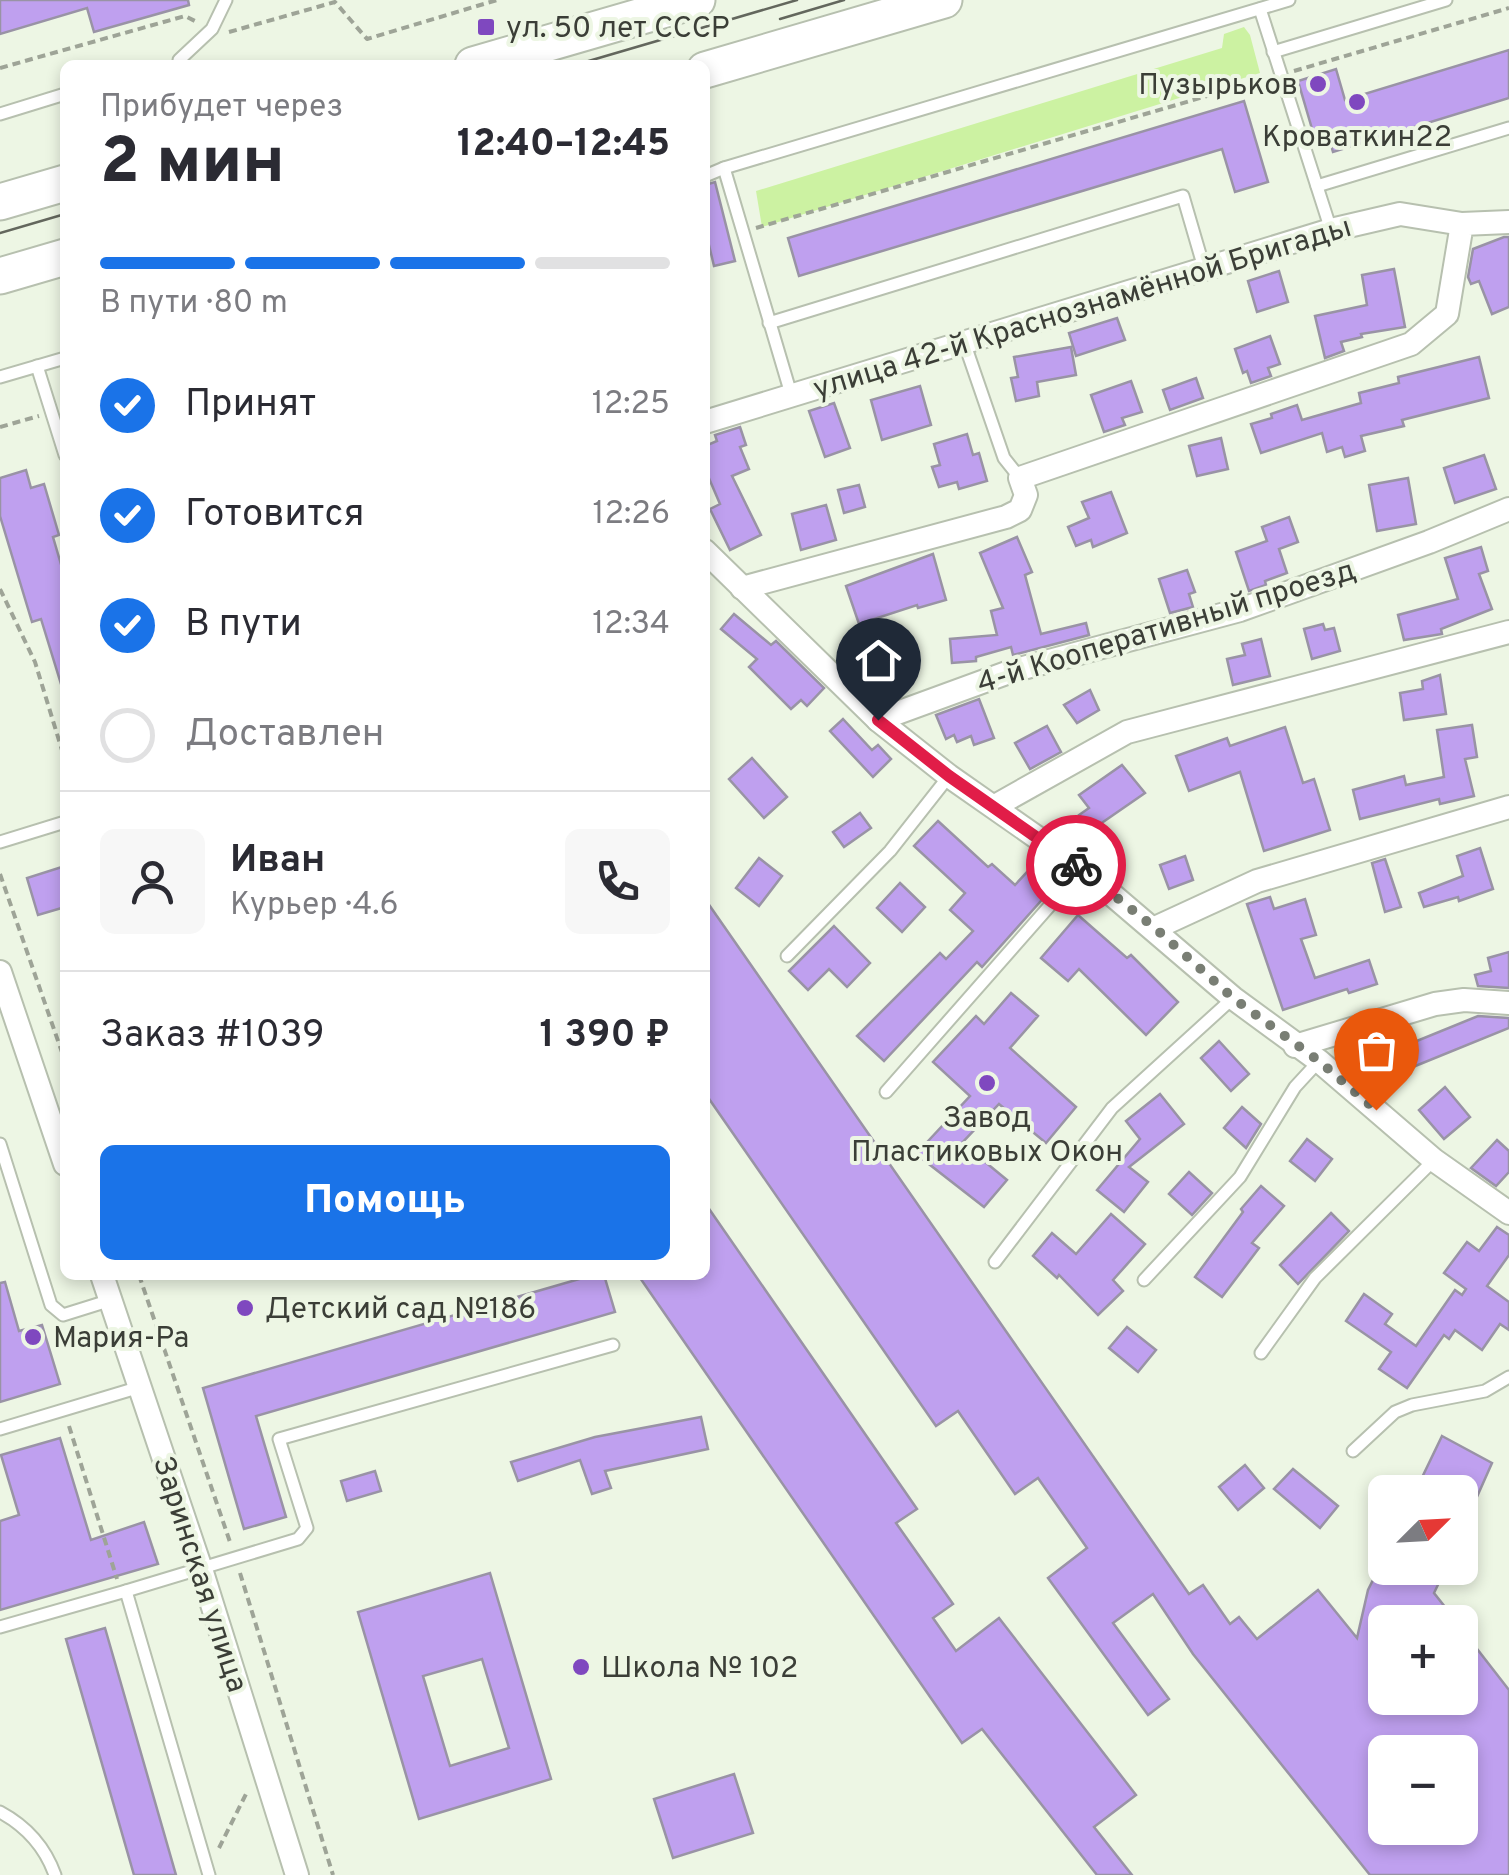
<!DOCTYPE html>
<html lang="ru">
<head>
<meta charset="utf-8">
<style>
	:root { --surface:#fff; --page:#f7f7f7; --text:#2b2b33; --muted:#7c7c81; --line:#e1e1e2; --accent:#1a73e8 }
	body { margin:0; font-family:Overpass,sans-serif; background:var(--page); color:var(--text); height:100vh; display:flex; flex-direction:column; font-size:38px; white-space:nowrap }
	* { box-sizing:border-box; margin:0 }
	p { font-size:32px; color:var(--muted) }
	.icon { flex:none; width:55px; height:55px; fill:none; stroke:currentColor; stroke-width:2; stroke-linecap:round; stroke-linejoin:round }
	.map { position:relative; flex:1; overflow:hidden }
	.sheet { position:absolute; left:60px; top:60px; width:650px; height:1220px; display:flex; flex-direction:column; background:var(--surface); border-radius:15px; box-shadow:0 5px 15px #0003 }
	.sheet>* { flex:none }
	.needle { width:65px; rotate:66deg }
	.controls { position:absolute; left:1368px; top:1475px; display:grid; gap:20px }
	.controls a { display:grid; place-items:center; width:110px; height:110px; border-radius:15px; background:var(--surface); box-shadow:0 5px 15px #0003; font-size:50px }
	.pin { position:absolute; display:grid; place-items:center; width:85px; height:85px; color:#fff; margin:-102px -42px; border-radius:50% 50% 50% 0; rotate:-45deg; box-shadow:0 0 10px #0007 }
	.pin .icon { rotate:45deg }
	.courier { position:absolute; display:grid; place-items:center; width:100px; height:100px; margin:-50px; border:8px solid #e11d48; border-radius:50%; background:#fff; color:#222; box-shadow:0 2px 12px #0007 }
	.summary em { font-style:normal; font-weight:800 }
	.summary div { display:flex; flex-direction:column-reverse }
	.summary { display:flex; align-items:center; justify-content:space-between; height:170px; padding:0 40px }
	h1 { font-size:65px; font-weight:800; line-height:75px }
	.bar { display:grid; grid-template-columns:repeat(4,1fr); gap:15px 10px; align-content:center; height:120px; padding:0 40px }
	.bar i { height:12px; border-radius:8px; background:var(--line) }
	.bar .selected { background:var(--accent) }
	.bar p { grid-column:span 4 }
	.line { display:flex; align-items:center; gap:25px; padding:0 40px; border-top:2px solid var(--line) }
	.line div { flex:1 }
	.round { display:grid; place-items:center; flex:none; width:105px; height:105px; border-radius:15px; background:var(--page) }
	ol { padding:0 40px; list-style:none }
	li { display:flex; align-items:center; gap:30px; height:110px }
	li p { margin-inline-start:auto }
	li .icon { padding:10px; border-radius:50%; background:var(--accent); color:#fff; stroke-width:4 }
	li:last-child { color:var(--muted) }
	li i { width:55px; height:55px; border:5px solid var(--line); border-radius:50% }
	.primary-button { display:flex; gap:20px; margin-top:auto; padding:20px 40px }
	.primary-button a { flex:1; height:115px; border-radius:15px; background:var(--accent); color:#fff; font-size:40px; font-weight:800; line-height:115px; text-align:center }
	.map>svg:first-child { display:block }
</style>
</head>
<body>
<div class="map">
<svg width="1509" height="1875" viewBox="0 0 1509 1875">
	<rect width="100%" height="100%" fill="#edf6e4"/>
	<polygon fill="#ccf2a2" points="1244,27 1250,35 1260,73 762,227 756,191 1222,48 1224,34"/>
	<g fill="#bfa0ef" stroke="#9993a5" stroke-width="2.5" fill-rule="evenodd">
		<polygon points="0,0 188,0 189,5 94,32 87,8 0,34"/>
		<polygon points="1509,50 1509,98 1333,152 1328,135 1315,139 1298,81 1336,69 1345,100"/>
		<polygon points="1244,101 1268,182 1235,192 1222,149 799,276 788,238"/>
		<polygon points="715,182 735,261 714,266 708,241 705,242 705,185"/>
		<polygon points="1504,237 1509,237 1509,307 1492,314 1479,281 1471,284 1468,277 1473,249"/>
		<polygon points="1394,269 1405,327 1361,334 1362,337 1341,342 1344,351 1325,358 1315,316 1367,305 1362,275"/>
		<polygon points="1279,271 1288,302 1257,312 1248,281"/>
		<polygon points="1117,318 1125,340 1076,356 1069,333"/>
		<polygon points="1270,336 1280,364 1268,368 1271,376 1251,383 1247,371 1243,373 1235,349"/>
		<polygon points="1071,347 1076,375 1037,382 1039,396 1016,401 1011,378 1018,377 1014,357"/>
		<polygon points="1479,357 1489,398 1402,420 1404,426 1361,436 1365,451 1345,457 1342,447 1327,452 1322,433 1261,453 1251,424 1272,418 1271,414 1297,405 1302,420 1361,403 1359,393 1399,383 1398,377"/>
		<polygon points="1196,378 1203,398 1170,410 1163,390"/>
		<polygon points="1131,381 1142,412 1122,418 1125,425 1104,432 1091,395"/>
		<polygon points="920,386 931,425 882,440 871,400"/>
		<polygon points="834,403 850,448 825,457 809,411"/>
		<polygon points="740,427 746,445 740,447 749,469 732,476 761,535 730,550 710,509 720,504 705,469 705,446 717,441 715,435"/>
		<polygon points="967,434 973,455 979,453 987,481 959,489 957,482 939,487 932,467 940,465 934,444"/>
		<polygon points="1221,438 1228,469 1197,476 1189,446"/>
		<polygon points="1484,455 1496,489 1455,503 1444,468"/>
		<polygon points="26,470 31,488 44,484 59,535 53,537 65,578 65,683 61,684 41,619 32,622 0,516 0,478"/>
		<polygon points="1408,478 1416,524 1377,531 1369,485"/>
		<polygon points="859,485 865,507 844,513 838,490"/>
		<polygon points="1111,492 1127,533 1093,547 1091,540 1076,546 1068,527 1089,518 1082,502"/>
		<polygon points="826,505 836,540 801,550 792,514"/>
		<polygon points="1289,517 1298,542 1279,549 1287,573 1265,581 1266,585 1249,591 1236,552 1267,541 1262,527"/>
		<polygon points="1017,537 1032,572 1025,575 1041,634 1086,623 1089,635 1013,655 1011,647 976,657 976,661 952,663 950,639 997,635 991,611 1003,608 980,553"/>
		<polygon points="1481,547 1488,571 1479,574 1492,609 1441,629 1442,634 1404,640 1398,615 1458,599 1445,558"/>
		<polygon points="933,554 946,600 918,608 917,605 859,624 846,586"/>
		<polygon points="1187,570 1195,592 1189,594 1193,607 1170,613 1159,579"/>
		<polygon points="734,614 771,645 776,641 824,688 807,706 801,700 791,709 749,667 757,659 721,629"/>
		<polygon points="1323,624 1325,630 1334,628 1340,651 1312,659 1304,629"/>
		<polygon points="1261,639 1270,676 1233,685 1227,659 1245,655 1242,644"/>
		<polygon points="901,664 910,683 885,695 876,676"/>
		<polygon points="1440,675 1446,714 1404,720 1400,693 1423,689 1422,681"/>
		<polygon points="1090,690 1099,710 1077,723 1064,705"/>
		<polygon points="979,699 994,738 974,745 971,736 957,742 954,735 946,739 936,715"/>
		<polygon points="843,719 872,750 878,745 891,759 873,777 830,731"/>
		<polygon points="1472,725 1477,757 1465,759 1474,796 1440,804 1439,799 1360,819 1353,790 1404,776 1406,785 1444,777 1437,730"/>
		<polygon points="1047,726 1061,752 1030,769 1015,743"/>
		<polygon points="1285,727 1303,783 1314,779 1330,830 1264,851 1240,772 1189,791 1176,756 1227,738 1230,746"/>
		<polygon points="752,758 787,797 764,818 729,779"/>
		<polygon points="1122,765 1145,793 1090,831 1079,815 1089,808 1079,795"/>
		<polygon points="860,813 871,828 844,847 833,832"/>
		<polygon points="938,821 988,867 992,864 1015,885 1040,858 1064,875 982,967 977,962 884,1061 857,1036 940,953 946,959 973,931 950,910 965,893 914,846"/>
		<polygon points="1480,848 1493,889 1459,901 1458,897 1424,907 1419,893 1463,876 1457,856"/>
		<polygon points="1185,856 1193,880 1169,889 1160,865"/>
		<polygon points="759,858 782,876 759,906 736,888"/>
		<polygon points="1385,859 1401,907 1385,912 1372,863"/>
		<polygon points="65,866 65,907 38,915 27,878"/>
		<polygon points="900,883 925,907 902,932 877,908"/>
		<polygon points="1270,897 1274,909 1305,899 1316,935 1301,939 1315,978 1369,960 1377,984 1349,993 1347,989 1283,1010 1247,904"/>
		<path d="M705 899 1189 1594 1203 1585 1230 1624 1239 1617 1257 1639 1318 1590 1357 1638 1368 1590 1379 1568H1446L1434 1593 1457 1622H1385V1698H1460V1627L1509 1690V1875H1370L1193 1654 1153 1594 1113 1623 1169 1699 1148 1715 1048 1578 1087 1548 1038 1478 1015 1494 958 1411 936 1426 705 1093ZM1385 1752H1460V1828H1385Z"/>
		<polygon points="1078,915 1127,958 1131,955 1178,1002 1146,1035 1079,969 1068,981 1041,958"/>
		<polygon points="834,926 870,963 847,987 829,969 808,990 789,971"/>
		<polygon points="1509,952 1509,988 1478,986 1475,975 1491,971 1488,958"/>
		<polygon points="1011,993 1038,1016 1010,1048 1076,1107 1046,1143 999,1104 962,1143 1007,1180 984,1207 916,1154 970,1096 933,1062 976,1016 984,1024"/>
		<polygon points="1478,1016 1509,1018 1509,1028 1403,1071 1406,1078 1382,1088 1366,1050 1392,1038 1396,1047 1407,1045"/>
		<polygon points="1219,1041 1249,1074 1231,1091 1201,1058"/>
		<polygon points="1445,1087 1470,1117 1444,1139 1419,1110"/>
		<polygon points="1160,1094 1184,1124 1129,1167 1148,1182 1124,1212 1097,1190 1140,1139 1126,1121"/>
		<polygon points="1242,1107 1261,1124 1246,1148 1224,1128"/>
		<polygon points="1307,1139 1332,1159 1315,1181 1290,1161"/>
		<polygon points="1497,1140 1509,1151 1509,1172 1496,1186 1471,1168"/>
		<polygon points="1189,1172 1212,1193 1192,1215 1169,1194"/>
		<polygon points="1261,1186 1284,1206 1252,1243 1259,1248 1222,1297 1195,1277 1243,1212 1241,1209"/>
		<polygon points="705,1203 917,1509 896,1523 953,1604 933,1618 956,1651 999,1618 1136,1795 1094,1827 1132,1875 1097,1875 982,1729 962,1743 638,1275 705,1275"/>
		<polygon points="1331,1213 1349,1231 1298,1284 1280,1265"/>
		<polygon points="1111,1214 1145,1244 1113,1280 1123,1291 1098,1315 1059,1275 1057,1278 1033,1256 1052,1233 1076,1254"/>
		<polygon points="1497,1227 1509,1235 1509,1255 1487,1286 1509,1302 1509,1330 1500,1324 1482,1350 1455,1330 1449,1339 1444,1335 1407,1388 1379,1369 1391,1352 1346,1321 1364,1294 1392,1314 1385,1324 1416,1346 1455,1290 1462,1295 1466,1289 1444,1273 1467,1242 1479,1251"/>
		<polygon points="593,1275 604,1275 615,1312 256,1416 286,1517 244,1529 203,1388"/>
		<polygon points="5,1282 19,1331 42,1325 60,1384 0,1402 0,1283"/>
		<polygon points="1127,1327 1156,1350 1138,1372 1109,1348"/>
		<polygon points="701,1417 708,1449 605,1471 611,1488 592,1494 580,1460 518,1481 511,1462 595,1437"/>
		<polygon points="1442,1436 1492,1463 1460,1535 1460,1492 1415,1492"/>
		<polygon points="60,1438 91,1540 144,1522 158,1564 0,1610 0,1521 19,1515 1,1455"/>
		<polygon points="1245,1465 1264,1488 1238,1510 1219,1487"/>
		<polygon points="1293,1469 1338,1506 1320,1528 1274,1489"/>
		<polygon points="375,1471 381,1491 347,1501 341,1481"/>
		<path d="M490 1573 551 1779 419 1819 358 1612ZM482 1659 509 1748 450 1766 423 1676Z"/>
		<polygon points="105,1628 176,1875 134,1875 66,1639"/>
		<polygon points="734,1774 753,1833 673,1858 654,1799"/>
	</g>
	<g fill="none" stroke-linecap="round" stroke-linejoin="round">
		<defs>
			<g id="lane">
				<polyline points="1260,9 1331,230"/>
				<polyline points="1273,52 1446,0"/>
				<polyline points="179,60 212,29 226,0"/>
				<polyline points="0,114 65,94"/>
				<polyline points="705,176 724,168"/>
				<polyline points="1317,186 1509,128"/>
				<polyline points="769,323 1183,196 1204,268"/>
				<polyline points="964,342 1004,458 1020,478"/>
				<polyline points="37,366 65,455"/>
				<polyline points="0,377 65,358"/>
				<polyline points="791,394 724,168 1289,0"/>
				<polyline points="0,842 65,822"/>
				<polyline points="787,956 890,851 949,776"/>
				<polyline points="886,1092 1082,869"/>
				<polyline points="0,1144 51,1305 63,1315 111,1300"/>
				<polyline points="995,1262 1112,1108 1233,998"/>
				<polyline points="1144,1280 1240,1177 1295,1087 1319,1061"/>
				<polyline points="1261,1353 1315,1278 1434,1160"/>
				<polyline points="0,1429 140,1387"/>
				<polyline points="1353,1451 1395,1412 1412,1405 1485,1391 1509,1377"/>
				<polyline points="0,1627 126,1591"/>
				<path d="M0 1812C26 1826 45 1847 55 1875"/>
				<polyline points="209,1875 126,1591 298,1539 307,1528 279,1439 613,1345"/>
			</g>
			<g id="street">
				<polyline points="705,422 1331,230 1400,214 1462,224"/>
				<polyline points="705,551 878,720 949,776 1082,869 1233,998 1319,1061 1434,1160 1509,1213"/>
				<polyline points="742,588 1006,517 1020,510 1026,495 1020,478 1411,344 1447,314 1462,224 1509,222"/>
				<polyline points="878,720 1012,671 1240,610 1429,542 1509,509"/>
				<polyline points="995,806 1127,732 1509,632"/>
				<polyline points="1155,928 1257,881 1509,807"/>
				<polyline points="0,972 65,1164"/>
				<polyline points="1295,1046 1435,1004 1464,1000 1509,1003"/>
				<polyline points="102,1275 201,1569 297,1875"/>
			</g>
			<g id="primary">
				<polyline points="473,65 697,0"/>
				<polyline points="705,70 944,0"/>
				<polyline points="0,202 65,183"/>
				<polyline points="0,276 65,257"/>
			</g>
		</defs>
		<use href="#lane" stroke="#b7c0af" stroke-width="15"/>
		<use href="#street" stroke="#b7c0af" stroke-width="26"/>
		<use href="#primary" stroke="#b7c0af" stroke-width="39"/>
		<g stroke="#9ea497" stroke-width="4" stroke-dasharray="8 5" stroke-linecap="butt">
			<polyline points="229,32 335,2 367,39 497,0"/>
			<polyline points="0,68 185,16 197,22"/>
			<polyline points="1294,71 1509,8"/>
			<polyline points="756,228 1265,79"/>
			<polyline points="0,427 39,416"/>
			<polyline points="0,589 35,662 65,760"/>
			<polyline points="0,874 65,1061"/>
			<polyline points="139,1275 231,1545"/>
			<polyline points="69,1426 117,1579"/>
			<polyline points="240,1573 333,1875"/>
			<polyline points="219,1848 248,1790"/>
		</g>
		<use href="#lane" stroke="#fff" stroke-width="11"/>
		<use href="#street" stroke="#fff" stroke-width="22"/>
		<use href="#primary" stroke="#fff" stroke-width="35"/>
		<g stroke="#63675d" stroke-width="2.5">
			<polyline points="780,19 844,0"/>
			<polyline points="575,65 797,0"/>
			<polyline points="0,233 65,214"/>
		</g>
	</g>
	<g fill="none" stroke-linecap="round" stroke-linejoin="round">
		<polyline stroke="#797e74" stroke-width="10" stroke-dasharray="0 18" points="1076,865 1155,928 1233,998 1319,1061 1376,1110"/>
		<polyline stroke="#e11d48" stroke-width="12" points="878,720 949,776 1076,865"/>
	</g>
	<g fill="#7f48bf" stroke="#edf6e4" stroke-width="4">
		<rect x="476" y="17" width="20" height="20" rx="5"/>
		<circle cx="1318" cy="84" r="10"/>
		<circle cx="1357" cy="102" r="10"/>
		<circle cx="987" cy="1083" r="10"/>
		<circle cx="245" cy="1308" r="10"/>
		<circle cx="33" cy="1337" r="10"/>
		<circle cx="581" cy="1667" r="10"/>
	</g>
	<g text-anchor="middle" stroke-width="8" stroke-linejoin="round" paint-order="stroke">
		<g font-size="30" fill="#3b3e37" stroke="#edf6e4" text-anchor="start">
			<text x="506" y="37">ул. 50 лет СССР</text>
			<text x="1298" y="94" text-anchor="end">Пузырьков</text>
			<text x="1357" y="146" text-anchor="middle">Кроваткин22</text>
			<text x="987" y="1127" text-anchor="middle">Завод<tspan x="987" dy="34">Пластиковых Окон</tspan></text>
			<text x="265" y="1318">Детский сад №186</text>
			<text x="53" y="1347">Мария-Ра</text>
			<text x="601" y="1677">Школа № 102</text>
		</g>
		<g font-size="30" fill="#3b3e37" stroke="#edf6e4">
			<text transform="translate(1082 307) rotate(-17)" y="10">улица 42-й Краснознамённой Бригады</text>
			<text transform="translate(1166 626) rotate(-17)" y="10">4-й Кооперативный проезд</text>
			<text transform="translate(201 1574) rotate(72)" y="10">Заринская улица</text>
		</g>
	</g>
</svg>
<div class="controls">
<a><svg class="needle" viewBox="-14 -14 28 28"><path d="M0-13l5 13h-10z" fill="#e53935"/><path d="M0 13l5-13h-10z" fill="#7c7c81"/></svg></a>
<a>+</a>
<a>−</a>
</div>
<div class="pin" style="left:1376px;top:1110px;background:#ea580c"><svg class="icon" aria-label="bag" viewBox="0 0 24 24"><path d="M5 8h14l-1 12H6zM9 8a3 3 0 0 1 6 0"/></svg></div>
<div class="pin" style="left:878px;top:720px;background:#1f2937"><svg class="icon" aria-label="home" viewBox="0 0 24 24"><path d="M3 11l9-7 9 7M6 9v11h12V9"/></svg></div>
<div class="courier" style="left:1076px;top:865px"><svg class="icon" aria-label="bike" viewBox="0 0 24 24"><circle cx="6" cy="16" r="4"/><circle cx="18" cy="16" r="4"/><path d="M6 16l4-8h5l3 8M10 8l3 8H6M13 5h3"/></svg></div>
<section class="sheet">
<div class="summary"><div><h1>2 мин</h1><p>Прибудет через</p></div><em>12:40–12:45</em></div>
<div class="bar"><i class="selected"></i><i class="selected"></i><i class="selected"></i><i></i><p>В пути · 80 m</p></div>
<ol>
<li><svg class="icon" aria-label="check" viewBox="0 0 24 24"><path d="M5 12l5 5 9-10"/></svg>Принят<p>12:25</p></li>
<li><svg class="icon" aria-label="check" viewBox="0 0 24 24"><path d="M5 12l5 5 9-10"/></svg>Готовится<p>12:26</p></li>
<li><svg class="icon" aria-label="check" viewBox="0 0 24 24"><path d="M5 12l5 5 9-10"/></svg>В пути<p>12:34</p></li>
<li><i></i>Доставлен</li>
</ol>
<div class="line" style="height:180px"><a class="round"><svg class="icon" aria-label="person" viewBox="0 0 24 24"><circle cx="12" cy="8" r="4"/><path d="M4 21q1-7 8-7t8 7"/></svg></a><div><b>Иван</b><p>Курьер · 4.6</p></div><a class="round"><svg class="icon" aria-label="phone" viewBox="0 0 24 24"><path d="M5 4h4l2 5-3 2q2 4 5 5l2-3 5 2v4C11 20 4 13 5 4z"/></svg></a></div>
<div class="line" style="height:130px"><div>Заказ #1039</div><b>1 390 ₽</b></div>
<div class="primary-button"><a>Помощь</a></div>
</section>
</div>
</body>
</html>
